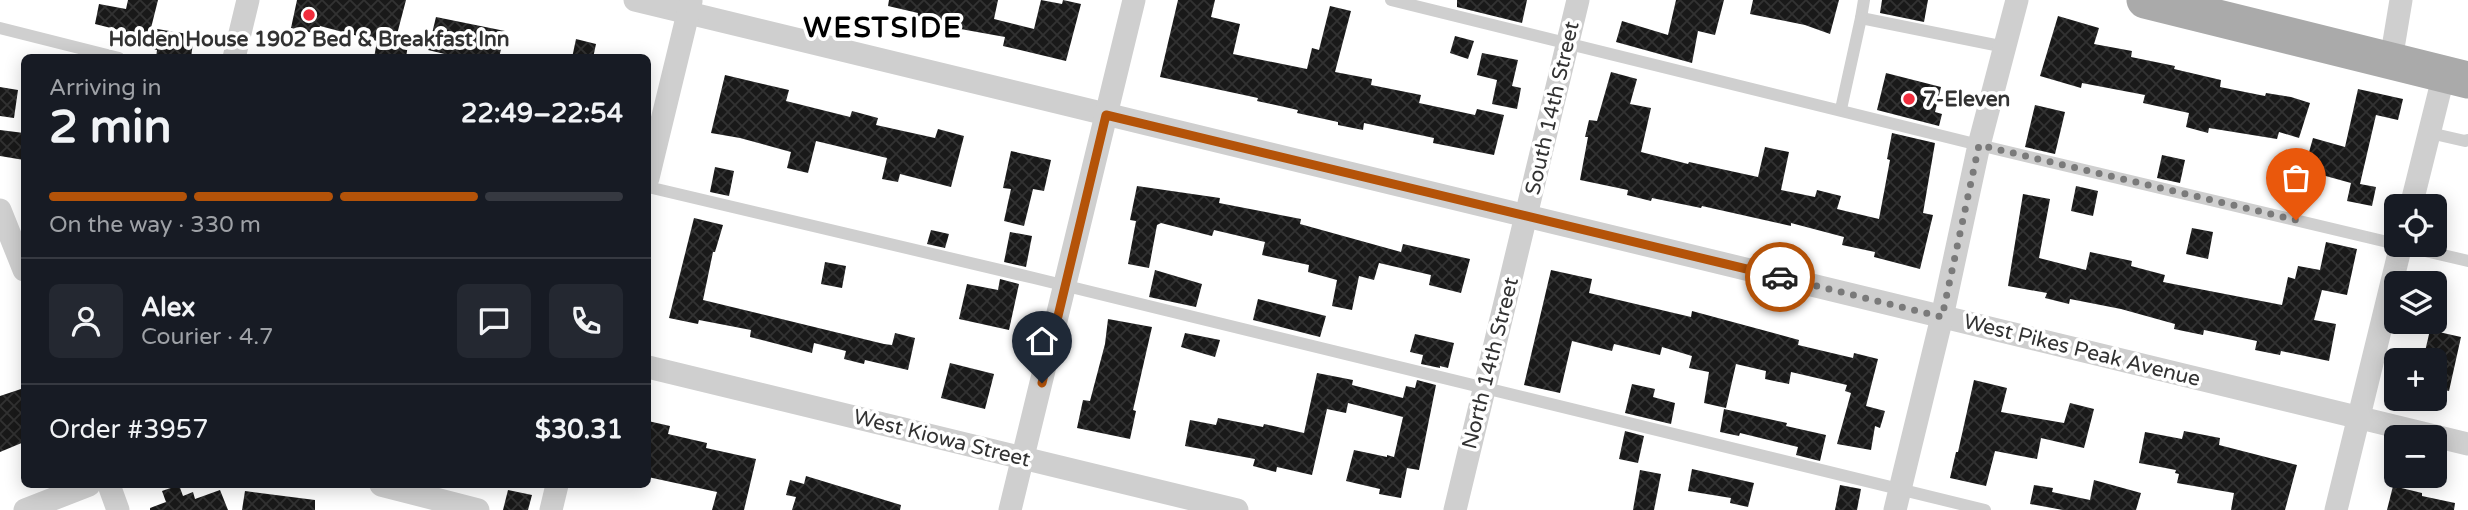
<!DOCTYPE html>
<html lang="en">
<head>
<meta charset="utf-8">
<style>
	:root { --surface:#171b24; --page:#242831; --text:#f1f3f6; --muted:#9ea1a6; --line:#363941; --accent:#b45309 }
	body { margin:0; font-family:"Varela Round",sans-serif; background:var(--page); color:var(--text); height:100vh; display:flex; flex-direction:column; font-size:26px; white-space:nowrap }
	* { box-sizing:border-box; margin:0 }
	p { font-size:23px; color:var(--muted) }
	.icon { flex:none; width:38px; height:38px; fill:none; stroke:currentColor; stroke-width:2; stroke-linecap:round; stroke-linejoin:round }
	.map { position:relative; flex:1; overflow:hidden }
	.panel { position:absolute; left:21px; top:54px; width:630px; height:434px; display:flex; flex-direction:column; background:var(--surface); border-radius:10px; box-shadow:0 4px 18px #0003 }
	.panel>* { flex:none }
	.tools { position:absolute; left:2384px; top:194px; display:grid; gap:14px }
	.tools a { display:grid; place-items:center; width:63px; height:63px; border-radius:10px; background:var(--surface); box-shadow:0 4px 18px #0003; font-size:35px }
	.pin { position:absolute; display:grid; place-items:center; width:60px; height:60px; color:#fff; margin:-72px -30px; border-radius:50% 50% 50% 0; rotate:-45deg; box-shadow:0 0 7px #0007 }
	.pin .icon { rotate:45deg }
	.courier { position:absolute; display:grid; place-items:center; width:70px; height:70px; margin:-35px; border:5px solid #b45309; border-radius:50%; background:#fff; color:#222; box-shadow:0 2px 9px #0007 }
	.head em { font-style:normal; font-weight:700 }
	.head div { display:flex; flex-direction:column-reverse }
	.head { display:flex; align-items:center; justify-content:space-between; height:119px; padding:0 28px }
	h1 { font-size:46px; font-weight:700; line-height:52px }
	.bar { display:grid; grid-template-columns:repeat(4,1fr); gap:10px 7px; align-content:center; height:84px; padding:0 28px }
	.bar i { height:9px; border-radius:5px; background:var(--line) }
	.bar .active { background:var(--accent) }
	.bar p { grid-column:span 4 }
	.line { display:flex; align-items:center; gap:18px; padding:0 28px; border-top:2px solid var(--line) }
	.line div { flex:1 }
	.round { display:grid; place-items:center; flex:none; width:74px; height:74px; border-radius:10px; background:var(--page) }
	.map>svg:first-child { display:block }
</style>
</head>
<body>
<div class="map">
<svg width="2468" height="510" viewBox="0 0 2468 510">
	<defs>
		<pattern id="building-cross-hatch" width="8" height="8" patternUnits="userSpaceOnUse" patternTransform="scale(1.75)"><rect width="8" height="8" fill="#191919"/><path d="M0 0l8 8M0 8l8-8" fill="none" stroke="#323232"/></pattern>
	</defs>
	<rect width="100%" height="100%" fill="#fff"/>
	<g fill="url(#building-cross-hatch)">
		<polygon points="128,0 158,0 151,28 194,35 191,58 156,58 157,50 116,39 119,30 95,24 99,4 126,9"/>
		<polygon points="297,0 406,0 395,42 408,44 406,58 374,58 377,41 320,26 318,34 291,28"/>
		<polygon points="889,0 998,0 994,19 1034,29 1041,0 1062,4 1063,0 1081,4 1066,61 1003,46 1005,37 916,21 918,13 888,6"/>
		<polygon points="1178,0 1215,0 1211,17 1240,24 1233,54 1307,69 1312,48 1319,50 1330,6 1351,11 1335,72 1372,79 1371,85 1421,95 1419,103 1475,115 1477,109 1504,115 1494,155 1433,143 1434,138 1364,123 1363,130 1338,125 1338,122 1297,113 1298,110 1257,101 1258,98 1160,77"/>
		<polygon points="1457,0 1527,0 1522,23 1457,7"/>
		<polygon points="1676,0 1724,0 1715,35 1698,31 1692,63 1616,42 1622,21 1668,35"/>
		<polygon points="1753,0 1839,0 1830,34 1805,25 1750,14"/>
		<polygon points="1882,0 1928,0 1924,22 1880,13"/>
		<polygon points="2058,16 2099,28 2094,44 2132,51 2131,57 2175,66 2174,69 2221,80 2220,87 2265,96 2266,93 2291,97 2310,103 2299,138 2279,132 2277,139 2209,128 2208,133 2186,127 2189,113 2143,103 2145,95 2082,83 2081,88 2040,76"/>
		<polygon points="436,17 505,31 499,58 461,58 428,50"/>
		<polygon points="1455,36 1474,41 1468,59 1450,53"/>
		<polygon points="576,39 596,44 593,58 572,58"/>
		<polygon points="1482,53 1518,60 1512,86 1521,88 1517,109 1492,104 1497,80 1477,75"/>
		<polygon points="1611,72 1637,79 1630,104 1651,108 1641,152 1688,164 1689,162 1758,177 1765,147 1789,152 1781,190 1815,197 1817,190 1841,196 1837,209 1879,219 1890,160 1887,159 1892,133 1935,143 1923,213 1933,215 1920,269 1874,257 1875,252 1842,245 1844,237 1791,223 1791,226 1702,206 1701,208 1652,198 1651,201 1627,195 1628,190 1580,180 1588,137 1585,137 1589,120 1597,121"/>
		<polygon points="1886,73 1941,87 1935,112 1942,114 1939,126 1877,110"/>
		<polygon points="725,75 789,90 786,101 850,117 852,111 878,118 876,125 935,138 938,129 964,136 951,187 900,174 898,182 882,179 887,158 816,141 808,173 787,168 791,152 740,138 711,133"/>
		<polygon points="0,87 18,90 14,118 0,116"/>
		<polygon points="2358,89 2403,99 2398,120 2376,115 2360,184 2376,187 2372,206 2347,201 2351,183 2304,170 2313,138 2345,147"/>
		<polygon points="2035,105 2065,112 2055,154 2025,147"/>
		<polygon points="0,130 24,133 24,160 0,156"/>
		<polygon points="1011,151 1051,160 1044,191 1033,189 1024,226 1004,221 1011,189 1003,188"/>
		<polygon points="2162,155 2185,160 2180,183 2157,178"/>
		<polygon points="715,167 734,171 729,196 710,192"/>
		<polygon points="1137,186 1220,198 1219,203 1301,219 1300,224 1401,252 1403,244 1470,259 1461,293 1429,285 1431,275 1379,263 1374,280 1359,276 1352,310 1332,306 1337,280 1308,272 1309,265 1262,255 1265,242 1214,230 1212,236 1161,223 1157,225 1149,268 1128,264 1136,221 1130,220"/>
		<polygon points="2076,186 2098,191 2093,216 2071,211"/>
		<polygon points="2023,194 2050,199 2039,258 2086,270 2090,252 2132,261 2131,266 2165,275 2163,282 2282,305 2288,277 2295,279 2298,266 2320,270 2326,242 2357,249 2347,295 2322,290 2314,320 2336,324 2329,361 2281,351 2280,355 2255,350 2257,341 2204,330 2203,335 2174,329 2175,324 2121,309 2070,299 2069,304 2045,298 2047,293 2008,286"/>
		<polygon points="694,218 723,225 715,252 713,252 703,300 884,344 892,345 895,333 915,338 908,370 865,360 864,364 844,359 846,351 814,343 812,353 750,337 751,330 699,320 698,324 669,318"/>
		<polygon points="2192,228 2213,232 2208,259 2186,254"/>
		<polygon points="931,230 949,234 945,248 927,244"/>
		<polygon points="1010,232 1032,236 1026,267 1004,262"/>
		<polygon points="825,262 846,266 842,288 821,284"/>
		<polygon points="1155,270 1202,284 1196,307 1149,297"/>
		<polygon points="1551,270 1592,279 1589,293 1691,317 1692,311 1799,340 1798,345 1853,358 1854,353 1878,359 1866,406 1885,411 1880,428 1875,426 1871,450 1837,444 1851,393 1845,391 1847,385 1791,372 1789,384 1765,379 1766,371 1736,364 1726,408 1704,403 1709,372 1689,368 1692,356 1662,347 1660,355 1614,344 1612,351 1572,341 1560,393 1524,385"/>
		<polygon points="1000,279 1019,284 1009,330 959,319 967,284 998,290"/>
		<polygon points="1258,299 1326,316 1320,337 1253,320"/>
		<polygon points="1108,319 1152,327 1133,410 1136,411 1130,439 1077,428 1083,400 1090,401 1105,344"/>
		<polygon points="2430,330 2461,337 2449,391 2434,388 2434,360 2423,360"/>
		<polygon points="1185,333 1220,340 1215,357 1181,347"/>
		<polygon points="1415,334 1454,343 1448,368 1440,366 1440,368 1421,364 1423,355 1410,352"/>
		<polygon points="950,363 994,374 985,409 941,398"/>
		<polygon points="1317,373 1353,380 1352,385 1403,398 1406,386 1415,388 1417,380 1436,385 1419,470 1407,468 1401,498 1379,494 1380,489 1346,481 1354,450 1387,457 1387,455 1394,457 1403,417 1348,403 1346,413 1327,409 1312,475 1277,467 1276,472 1253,466 1255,459 1185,446 1190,420 1216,425 1218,418 1263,427 1264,424 1304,433"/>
		<polygon points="1974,380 2007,388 2001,412 2064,423 2070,403 2094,409 2084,448 2041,438 2037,459 1995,451 1986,486 1950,478 1956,452 1958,452"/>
		<polygon points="1632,384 1655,389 1653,397 1675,403 1671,424 1625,413"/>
		<polygon points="24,388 24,442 0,452 0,396"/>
		<polygon points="1724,409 1787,423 1786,426 1826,435 1820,461 1796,455 1798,447 1740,433 1739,436 1720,432"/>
		<polygon points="648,421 670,426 668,434 707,443 706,448 756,459 744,510 712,510 717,492 648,477"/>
		<polygon points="1625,431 1644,436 1638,463 1619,459"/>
		<polygon points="2184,431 2220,438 2219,445 2297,465 2285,510 2231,510 2234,493 2177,483 2179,474 2175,473 2176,470 2139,463 2145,432 2182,439"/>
		<polygon points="1692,469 1754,483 1748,507 1730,503 1731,498 1688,491"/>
		<polygon points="1640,470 1661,474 1654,510 1633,510"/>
		<polygon points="806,476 901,505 900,510 792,510 796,497 786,495 790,480 804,484"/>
		<polygon points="2094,480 2141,493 2136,510 2063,510 2030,504 2034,485 2053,488 2052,492 2090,500"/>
		<polygon points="179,485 183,496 193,492 195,499 220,490 228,510 150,510 150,508 166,502 162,491"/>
		<polygon points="1840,485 1861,489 1857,510 1835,510"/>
		<polygon points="2393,486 2422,493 2422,496 2455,503 2454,510 2387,510"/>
		<polygon points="508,490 532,495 528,510 503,510"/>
		<polygon points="245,491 315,500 315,510 242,510"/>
	</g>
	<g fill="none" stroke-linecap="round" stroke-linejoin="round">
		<g stroke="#cfcfcf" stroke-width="12">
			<polyline points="1391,0 1979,145 2396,244"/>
			<polyline points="1864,0 1861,18 2005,47"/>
			<polyline points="0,28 119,58"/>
			<polyline points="1841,109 1861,18"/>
			<polyline points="2430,133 2465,141 2468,140"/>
			<polyline points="648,187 1034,278 1985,510"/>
			<polyline points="2400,245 2468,261"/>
		</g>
		<g stroke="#cfcfcf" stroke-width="23">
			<polyline points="635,0 2468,444"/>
			<polyline points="234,58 248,0"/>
			<polyline points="2391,60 2401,0"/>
			<polyline points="648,178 691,1"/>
			<polyline points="2411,206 2444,74"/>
			<polyline points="0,210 24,270"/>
			<polyline points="648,367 1237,510"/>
			<polyline points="109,485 118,510"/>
			<polyline points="381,485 478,510"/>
			<polyline points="25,510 89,485"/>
			<polyline points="551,510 557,485"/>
			<polyline points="1010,510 1134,0"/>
			<polyline points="1455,510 1578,0"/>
			<polyline points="1895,510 1942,317 1979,145 2017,0"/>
			<polyline points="2336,510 2401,245"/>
		</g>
		<polyline stroke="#aaa" stroke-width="37" points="2145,0 2468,80"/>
	</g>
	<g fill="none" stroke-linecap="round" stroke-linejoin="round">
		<polyline stroke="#7a7a7a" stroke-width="7" stroke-dasharray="0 12.6" points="1780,277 1942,317 1979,145 2296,220"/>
		<polyline stroke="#b45309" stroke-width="9" points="1042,383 1106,115 1780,277"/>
	</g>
	<g fill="#f12d3d" stroke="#fff" stroke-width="2.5">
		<circle cx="309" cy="15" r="7"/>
		<circle cx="1909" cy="99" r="7"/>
	</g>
	<g text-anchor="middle" stroke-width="7" stroke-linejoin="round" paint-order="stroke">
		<g font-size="21" font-weight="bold" fill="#323232" stroke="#fff">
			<text x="309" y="46">Holden House 1902 Bed &amp; Breakfast Inn</text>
			<text x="1923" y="106" text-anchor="start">7-Eleven</text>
		</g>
		<g font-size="21" fill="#323232" stroke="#fff">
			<text transform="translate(1552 108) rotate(-77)" y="7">South 14th Street</text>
			<text transform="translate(2082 350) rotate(14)" y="7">West Pikes Peak Avenue</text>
			<text transform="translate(1490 363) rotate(-76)" y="7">North 14th Street</text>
			<text transform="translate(942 438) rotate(14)" y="7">West Kiowa Street</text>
		</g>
		<g font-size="28" font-weight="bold" letter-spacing="2" fill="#000" stroke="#fff">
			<text x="883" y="37">WESTSIDE</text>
		</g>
	</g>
</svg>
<div class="tools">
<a><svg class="icon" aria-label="locate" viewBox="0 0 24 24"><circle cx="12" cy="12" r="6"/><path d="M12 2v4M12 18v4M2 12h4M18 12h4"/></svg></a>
<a><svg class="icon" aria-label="layers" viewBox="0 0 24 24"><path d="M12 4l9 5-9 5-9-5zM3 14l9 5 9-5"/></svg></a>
<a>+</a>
<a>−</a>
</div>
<div class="pin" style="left:2296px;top:220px;background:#ea580c"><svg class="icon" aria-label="bag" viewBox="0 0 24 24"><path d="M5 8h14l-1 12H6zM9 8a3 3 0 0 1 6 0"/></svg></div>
<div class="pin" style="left:1042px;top:383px;background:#1f2937"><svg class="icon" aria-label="home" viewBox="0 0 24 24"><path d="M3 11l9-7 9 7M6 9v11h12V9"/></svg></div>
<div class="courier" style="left:1780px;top:277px"><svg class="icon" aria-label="car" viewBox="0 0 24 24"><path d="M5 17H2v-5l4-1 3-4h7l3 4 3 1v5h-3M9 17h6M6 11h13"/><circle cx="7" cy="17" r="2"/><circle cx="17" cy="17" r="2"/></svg></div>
<section class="panel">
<div class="head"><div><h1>2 min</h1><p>Arriving in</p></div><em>22:49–22:54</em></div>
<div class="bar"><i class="active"></i><i class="active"></i><i class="active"></i><i></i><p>On the way · 330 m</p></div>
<div class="line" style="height:126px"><a class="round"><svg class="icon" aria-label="person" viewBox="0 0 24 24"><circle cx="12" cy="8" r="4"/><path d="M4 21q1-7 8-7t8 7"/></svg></a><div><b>Alex</b><p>Courier · 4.7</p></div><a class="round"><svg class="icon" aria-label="chat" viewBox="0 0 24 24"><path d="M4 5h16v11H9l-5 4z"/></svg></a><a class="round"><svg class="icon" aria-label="phone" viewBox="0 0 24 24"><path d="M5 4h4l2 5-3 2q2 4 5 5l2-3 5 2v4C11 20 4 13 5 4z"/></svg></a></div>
<div class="line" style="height:91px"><div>Order #3957</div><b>$30.31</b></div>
</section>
</div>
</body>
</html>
